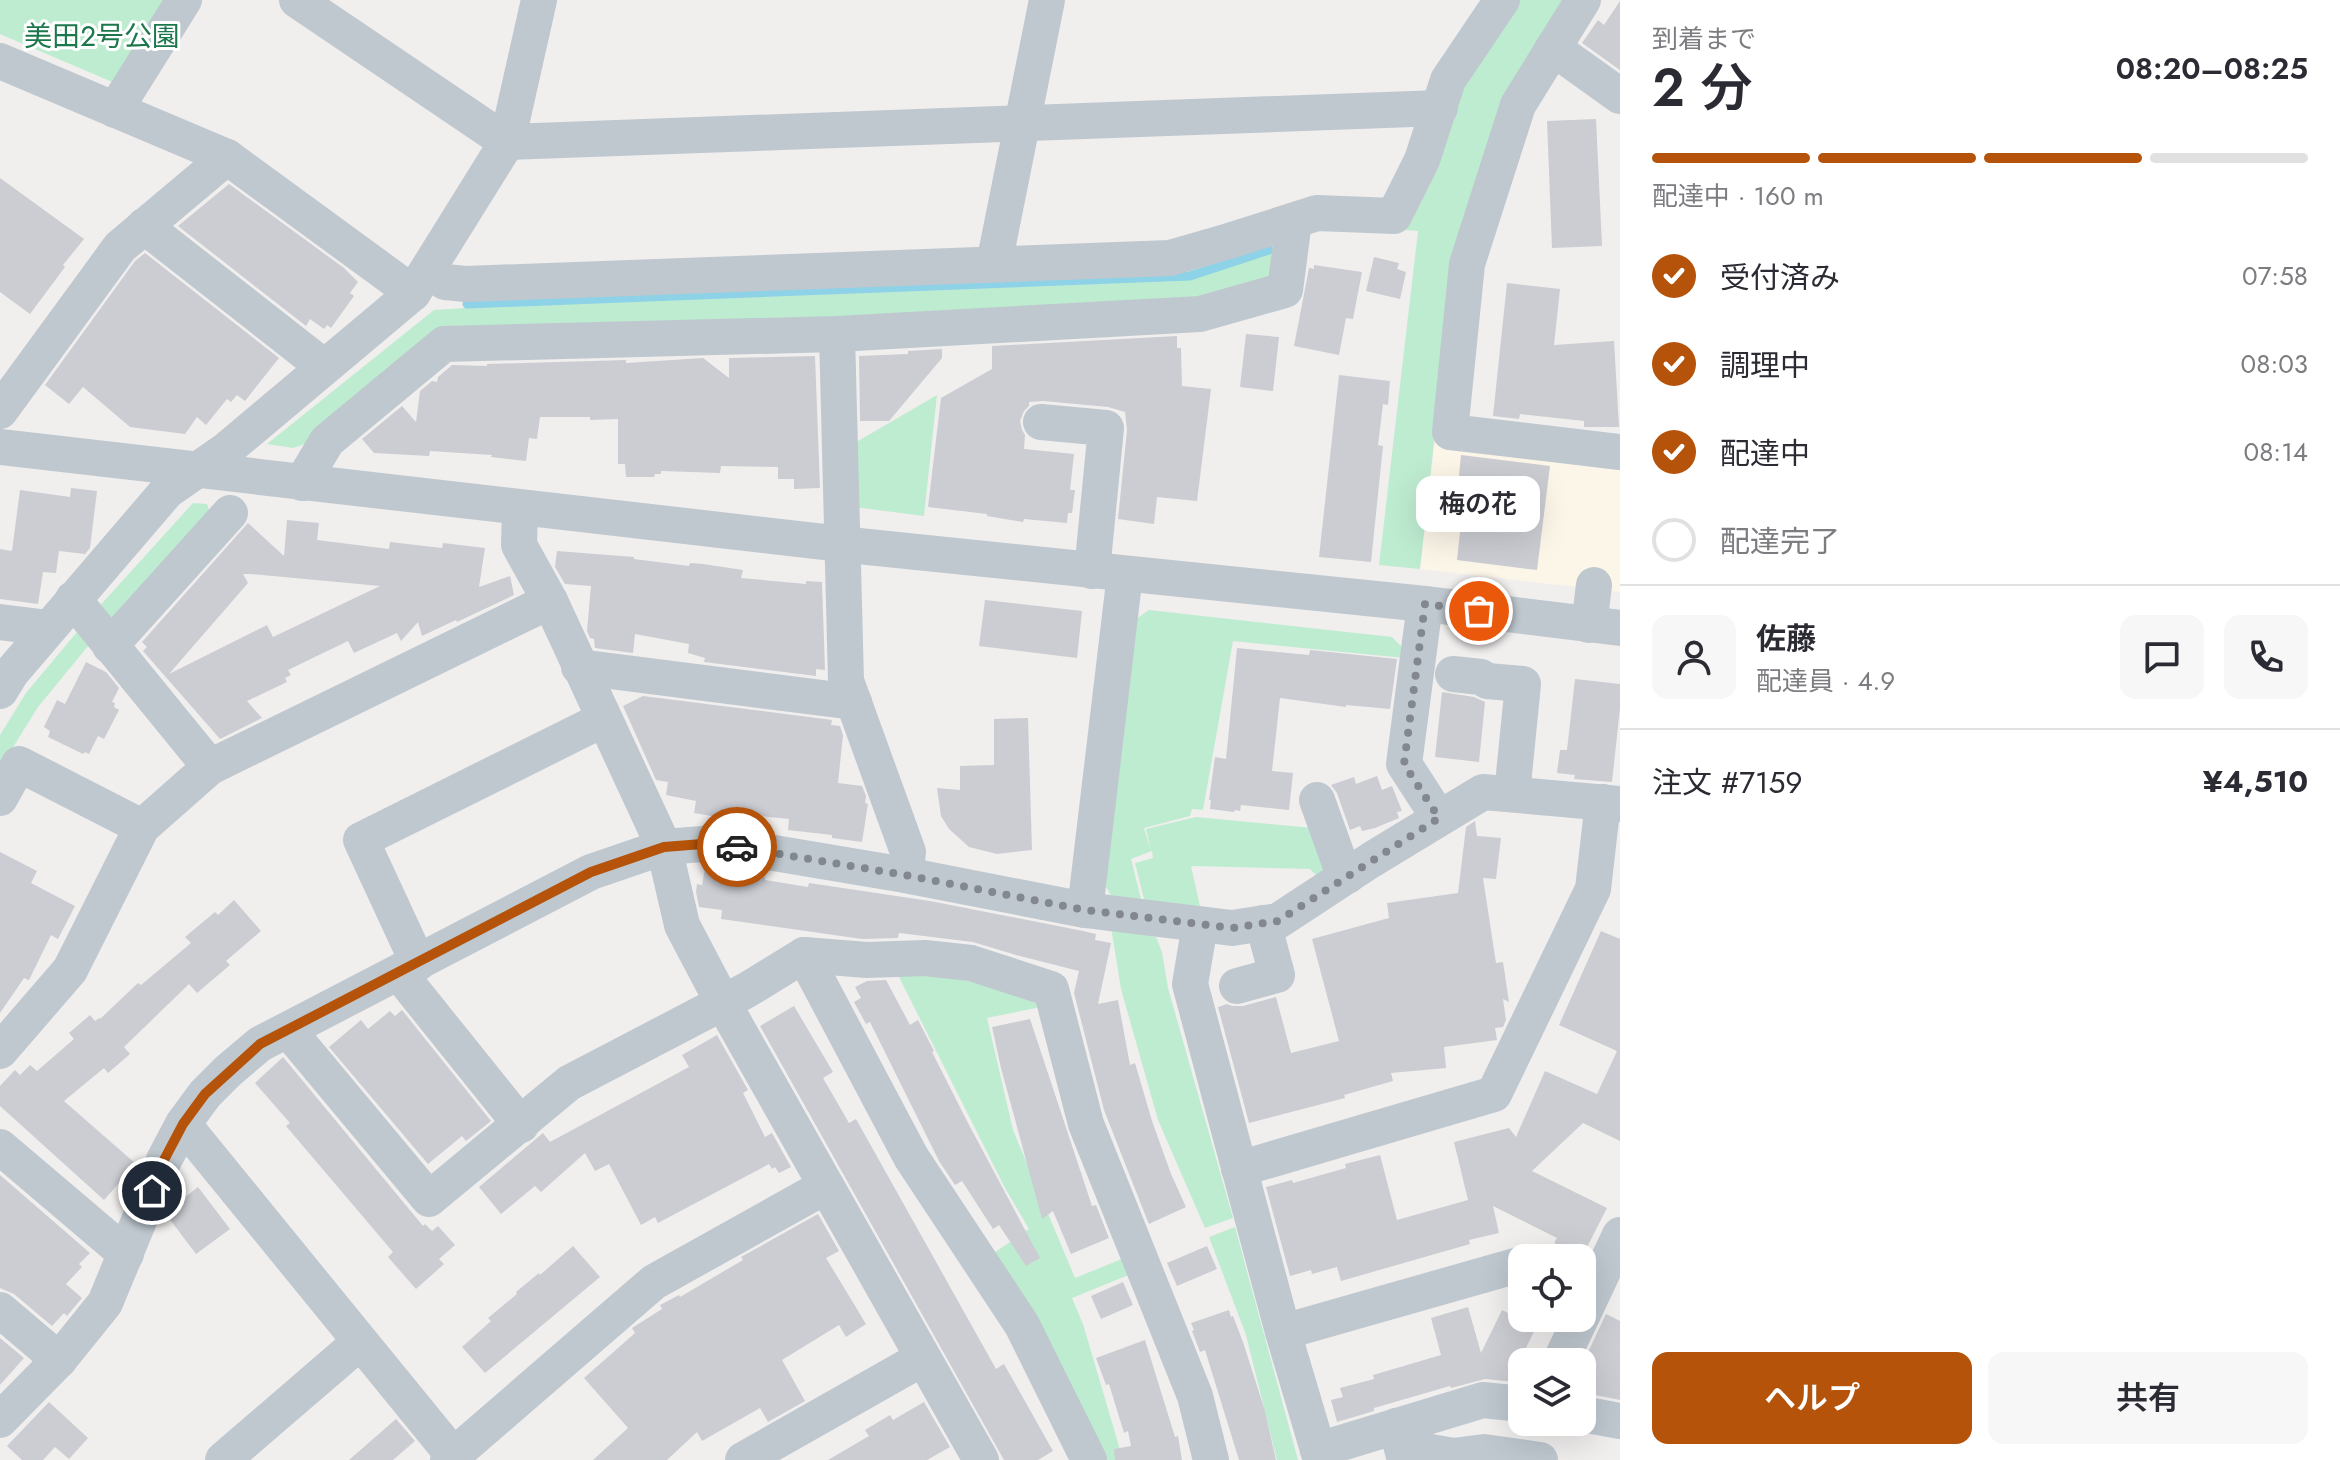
<!DOCTYPE html>
<html lang="ja">
<head>
<meta charset="utf-8">
<style>
	:root { --surface:#fff; --page:#f7f7f7; --text:#2b2b33; --muted:#7c7c81; --line:#e1e1e2; --accent:#b45309 }
	body { margin:0; font-family:Jost,"Noto Sans JP",sans-serif; background:var(--page); color:var(--text); height:100vh; display:flex; flex-direction:column; font-size:30px; white-space:nowrap }
	* { box-sizing:border-box; margin:0 }
	p { font-size:26px; color:var(--muted) }
	.icon { flex:none; width:44px; height:44px; fill:none; stroke:currentColor; stroke-width:2; stroke-linecap:round; stroke-linejoin:round }
	.map { position:relative; flex:1; overflow:hidden }
	.drawer { display:flex; flex-direction:column; background:var(--surface); width:720px }
	.drawer>* { flex:none }
	.fabs { position:absolute; left:1508px; top:1244px; display:grid; gap:16px }
	.fabs a { display:grid; place-items:center; width:88px; height:88px; border-radius:16px; background:var(--surface); box-shadow:0 8px 32px #0002; font-size:40px }
	.pin { position:absolute; display:grid; place-items:center; width:68px; height:68px; color:#fff; margin:-34px; border:4px solid #fff; border-radius:50%; box-shadow:0 2px 8px #0007 }
	.courier { position:absolute; display:grid; place-items:center; width:80px; height:80px; margin:-40px; border:6px solid #b45309; border-radius:50%; background:#fff; color:#222; box-shadow:0 2px 10px #0007 }
	.bubble { position:absolute; height:56px; border-radius:16px; background:var(--surface); box-shadow:0 8px 32px #0002; font-size:26px; font-weight:600; line-height:56px; text-align:center }
	.head em { font-style:normal; font-weight:600 }
	.head div { display:flex; flex-direction:column-reverse }
	.head { display:flex; align-items:center; justify-content:space-between; height:136px; padding:0 32px }
	h1 { font-size:52px; font-weight:600; line-height:60px }
	.bar { display:grid; grid-template-columns:repeat(4,1fr); gap:12px 8px; align-content:center; height:96px; padding:0 32px }
	.bar i { height:10px; border-radius:6px; background:var(--line) }
	.bar .selected { background:var(--accent) }
	.bar p { grid-column:span 4 }
	.line { display:flex; align-items:center; gap:20px; padding:0 32px; border-top:2px solid var(--line) }
	.line div { flex:1 }
	.round { display:grid; place-items:center; flex:none; width:84px; height:84px; border-radius:16px; background:var(--page) }
	ol { padding:0 32px; list-style:none }
	li { display:flex; align-items:center; gap:24px; height:88px }
	li p { margin-inline-start:auto }
	li .icon { padding:8px; border-radius:50%; background:var(--accent); color:#fff; stroke-width:4 }
	li:last-child { color:var(--muted) }
	li i { width:44px; height:44px; border:4px solid var(--line); border-radius:50% }
	.action { display:flex; gap:16px; margin-top:auto; padding:16px 32px }
	.action a { flex:1; height:92px; border-radius:16px; background:var(--accent); color:#fff; font-size:32px; font-weight:600; line-height:92px; text-align:center }
	.action a+a { background:var(--page); color:var(--text) }
	main { display:flex; flex:1; min-height:0 }
	.map>svg:first-child { display:block }
</style>
</head>
<body>
<main>
<div class="map">
<svg width="1620" height="1460" viewBox="0 0 1620 1460">
	<rect width="100%" height="100%" fill="#f1eeee"/>
	<polygon fill="#fbf6e8" points="1435,441 1620,463 1620,592 1420,569"/>
	<g fill="#beecd1">
		<polygon points="0,0 172,0 117,84 0,34"/>
		<polygon points="1518,0 1572,0 1454,261 1420,569 1379,565 1418,231 1405,230 1437,163 1462,82"/>
		<polygon points="1270,244 1279,254 1278,273 1199,307 468,336 305,444 293,448 267,444 434,310 465,308 464,297 1193,270"/>
		<polygon points="937,395 924,516 854,507 853,444"/>
		<polygon points="193,503 207,504 212,519 118,623 96,610"/>
		<polygon points="1149,610 1392,637 1405,650 1404,658 1233,641 1203,810 1192,809 1190,816 1144,828 1151,851 1146,829 1196,817 1313,828 1329,873 1319,878 1310,869 1191,866 1202,915 1145,903 1135,863 1153,858 1152,851 1131,859 1142,903 1112,897 1102,880 1133,621"/>
		<polygon points="82,626 93,640 38,707 0,768 0,735 26,693"/>
		<polygon points="1111,927 1156,937 1162,952 1168,988 1233,1218 1205,1228 1158,1120 1121,989"/>
		<polygon points="896,971 928,971 1033,997 1041,1007 987,1018 1013,1130 1075,1278 1129,1256 1136,1272 1072,1298 1083,1324 1123,1460 1106,1460 994,1253 1029,1229 1005,1188"/>
		<polygon points="1235,1227 1298,1460 1277,1460 1246,1335 1209,1237"/>
	</g>
	<g fill="none" stroke-linecap="round" stroke-linejoin="round">
		<polyline stroke="#8ed2e7" stroke-width="9" points="467,304 1190,276 1269,250"/>
	</g>
	<g fill="#cbcdd3" fill-rule="evenodd">
		<polygon points="1620,1 1620,70 1582,43 1598,20 1604,25"/>
		<polygon points="1596,119 1602,246 1552,248 1547,121"/>
		<polygon points="0,178 84,239 63,265 65,267 30,314 0,292"/>
		<polygon points="229,184 344,268 358,282 350,293 354,296 331,328 327,325 324,329 310,319 306,326 178,226"/>
		<polygon points="145,253 279,358 245,401 237,395 231,402 227,399 206,425 197,417 185,434 130,427 83,387 69,404 45,385 135,261"/>
		<polygon points="1374,257 1399,263 1397,269 1406,272 1400,299 1366,291"/>
		<polygon points="1314,265 1362,272 1353,319 1346,318 1339,355 1294,346 1309,268 1314,269"/>
		<polygon points="1507,283 1560,289 1554,345 1614,341 1619,427 1584,427 1584,421 1520,414 1519,419 1493,416"/>
		<polygon points="1246,334 1279,337 1273,391 1240,387"/>
		<polygon points="1177,336 1177,348 1181,348 1182,386 1211,389 1197,501 1157,497 1154,524 1118,519 1127,430 1125,412 1108,407 1043,401 1029,402 1029,406 1024,411 1020,421 1022,430 1025,435 1024,449 1074,454 1070,490 1075,490 1072,513 1068,513 1067,523 1024,519 1023,522 987,516 987,514 928,507 941,398 992,369 992,346"/>
		<polygon points="942,349 942,358 889,421 860,421 859,356 908,354 908,351"/>
		<polygon points="815,356 820,488 794,489 794,479 778,479 778,467 721,466 720,473 661,471 661,474 655,474 654,477 626,477 625,464 618,464 618,419 590,420 590,417 540,417 537,439 529,438 526,461 491,457 492,455 430,451 429,456 374,453 362,439 402,406 416,422 420,391 432,381 437,382 438,377 452,365 487,366 487,364 626,360 626,363 703,358 729,378 729,358"/>
		<polygon points="1339,375 1390,381 1388,405 1383,404 1378,445 1383,446 1371,562 1319,557"/>
		<polygon points="1461,455 1550,466 1537,570 1457,560 1461,523 1441,521 1446,485 1458,486"/>
		<polygon points="71,488 97,491 90,548 85,554 59,551 56,573 43,572 38,604 0,599 0,549 12,551 20,490 70,497"/>
		<path d="M287 520 319 523 317 540 389 549 390 542 442 548 443 543 485 548 479 587 510 576 514 595 457 622 456 620 422 636 418 622 401 641 397 633 354 653 348 641 288 670 291 675 285 678 287 682 247 701 262 718 220 739 143 651 147 647 142 642 248 523 284 556ZM243 574H250L380 586 273 637 267 625 169 674 248 583Z"/>
		<polygon points="557,551 634,557 634,559 689,566 690,563 703,564 743,570 741,578 806,584 806,581 822,582 825,670 816,669 816,676 704,662 705,658 688,653 689,644 635,634 633,653 595,648 594,639 590,638 587,631 591,586 565,584 555,567"/>
		<polygon points="985,600 1082,611 1077,658 979,646"/>
		<polygon points="1237,648 1309,655 1310,650 1397,659 1390,709 1346,705 1346,707 1280,698 1272,771 1293,773 1289,810 1241,805 1240,811 1235,810 1234,812 1210,809 1211,800 1209,800 1215,757 1226,759"/>
		<polygon points="86,662 106,672 119,688 112,702 115,703 114,707 119,710 104,739 98,736 89,754 85,752 83,754 48,737 50,731 44,727 57,700 65,704"/>
		<polygon points="1575,679 1620,684 1620,708 1612,782 1574,779 1575,775 1557,773 1560,750 1567,750"/>
		<polygon points="1442,692 1474,697 1485,702 1479,762 1435,757"/>
		<polygon points="643,696 832,720 831,725 840,726 843,735 838,783 862,786 866,796 865,803 868,804 862,842 832,838 832,835 788,830 789,819 723,812 723,818 694,813 696,801 666,795 668,782 656,780 623,706"/>
		<polygon points="1028,718 1032,850 997,854 969,847 949,829 941,816 937,788 960,790 960,766 994,765 994,719"/>
		<polygon points="1377,776 1382,790 1392,786 1402,811 1397,812 1399,818 1375,828 1362,831 1360,826 1350,830 1337,793 1331,785 1354,777 1356,784"/>
		<polygon points="1475,821 1477,836 1501,838 1496,879 1483,878 1496,963 1503,962 1509,1002 1503,999 1506,1020 1503,1027 1495,1028 1497,1040 1444,1047 1446,1068 1391,1073 1393,1081 1344,1095 1345,1098 1249,1123 1218,1007 1227,1004 1232,1006 1243,1006 1276,997 1291,1053 1339,1041 1312,939 1389,918 1387,903 1458,893 1466,827"/>
		<polygon points="0,852 37,871 31,883 75,906 58,939 51,935 29,980 24,978 0,1013"/>
		<polygon points="705,868 765,877 765,880 808,887 809,883 930,901 1083,931 1096,934 1095,940 1111,943 1098,1004 1118,1000 1130,1065 1135,1063 1152,1121 1171,1174 1186,1207 1149,1224 1148,1222 1104,1110 1074,993 1079,971 1016,955 973,942 899,933 898,938 862,939 721,919 722,910 699,907 696,892 697,884 702,885"/>
		<polygon points="234,900 261,931 226,961 230,965 197,993 189,984 124,1047 130,1054 108,1073 104,1068 64,1101 136,1164 104,1200 0,1106 0,1086 15,1070 20,1075 30,1065 37,1071 74,1039 69,1033 90,1015 95,1021 99,1018 100,1019 138,983 141,985 191,943 185,937 215,912 218,915"/>
		<polygon points="1601,931 1620,939 1620,1141 1583,1123 1532,1171 1607,1208 1582,1257 1554,1243 1557,1238 1493,1206 1499,1233 1469,1240 1470,1244 1341,1281 1337,1267 1312,1274 1311,1270 1290,1276 1266,1187 1292,1180 1293,1183 1346,1168 1345,1164 1380,1155 1397,1220 1468,1200 1454,1142 1509,1128 1516,1137 1545,1071 1597,1094 1617,1051 1559,1025"/>
		<polygon points="886,980 910,1025 918,1020 934,1051 932,1052 968,1123 1040,1258 1026,1266 999,1225 993,1229 962,1181 955,1185 939,1161 870,1022 866,1024 854,1002 861,998 855,987 867,981"/>
		<polygon points="794,1006 833,1072 823,1078 849,1123 856,1119 996,1369 1004,1364 1053,1451 1038,1460 1004,1460 760,1026"/>
		<polygon points="402,1010 491,1121 466,1141 462,1136 428,1164 329,1047 361,1020 368,1029 390,1011 395,1016"/>
		<polygon points="1030,1019 1092,1206 1096,1205 1109,1238 1071,1254 1053,1211 1042,1219 1001,1068 992,1027"/>
		<polygon points="717,1035 748,1090 743,1093 765,1137 772,1133 791,1167 779,1173 775,1167 772,1169 769,1164 658,1223 655,1217 641,1225 609,1164 595,1171 585,1153 541,1192 535,1186 501,1214 479,1187 543,1133 550,1142 689,1067 682,1055"/>
		<polygon points="283,1057 423,1226 425,1224 432,1231 438,1226 455,1245 439,1259 444,1264 416,1289 388,1257 393,1252 286,1126 290,1123 255,1083"/>
		<polygon points="0,1175 90,1253 79,1264 82,1267 66,1284 82,1298 67,1316 64,1313 52,1326 14,1294 0,1288"/>
		<polygon points="198,1187 230,1229 196,1254 165,1213"/>
		<polygon points="818,1214 839,1251 826,1258 866,1324 846,1337 839,1325 782,1360 805,1401 768,1422 760,1408 702,1441 697,1432 667,1460 593,1460 628,1428 584,1378 635,1333 632,1328 662,1309 660,1305 679,1295 680,1297 743,1260 741,1257"/>
		<polygon points="573,1246 600,1277 485,1373 462,1347 491,1321 488,1318 517,1294 516,1292 539,1273 540,1275"/>
		<polygon points="1207,1246 1217,1269 1177,1286 1167,1263"/>
		<polygon points="1123,1282 1133,1305 1101,1319 1091,1296"/>
		<polygon points="1468,1307 1481,1353 1502,1310 1518,1318 1558,1318 1554,1326 1540,1319 1522,1356 1522,1368 1515,1382 1485,1379 1451,1388 1450,1386 1374,1408 1374,1411 1337,1422 1331,1400 1343,1397 1340,1388 1374,1379 1373,1375 1441,1355 1431,1318"/>
		<polygon points="1229,1310 1231,1317 1233,1316 1243,1342 1265,1411 1276,1460 1239,1460 1205,1350 1200,1352 1192,1331 1194,1330 1191,1323"/>
		<polygon points="1606,1314 1620,1321 1620,1400 1590,1394 1582,1390 1582,1365"/>
		<polygon points="0,1338 24,1358 0,1385"/>
		<polygon points="1145,1340 1175,1437 1178,1436 1182,1460 1115,1460 1114,1449 1131,1446 1128,1431 1124,1433 1109,1384 1106,1385 1096,1358"/>
		<polygon points="49,1402 88,1438 69,1459 55,1447 43,1460 22,1460 7,1446"/>
		<polygon points="924,1402 950,1447 927,1460 828,1460 869,1436 865,1430 890,1415 893,1420"/>
		<polygon points="396,1419 415,1441 393,1460 349,1460"/>
	</g>
	<g fill="none" stroke-linecap="round" stroke-linejoin="round">
		<g stroke="#bfc8cf" stroke-width="36">
			<polyline points="297,0 507,142 1440,108"/>
			<polyline points="1583,0 1518,105 1467,264 1450,432 1620,452"/>
			<polyline points="1553,48 1620,96"/>
			<polyline points="0,61 227,157 413,293"/>
			<polyline points="115,110 184,0"/>
			<polyline points="144,226 324,367"/>
			<polyline points="994,264 1047,0"/>
			<polyline points="428,270 445,282 466,284 1170,258 1229,241 1317,213 1394,216 1422,160 1448,80 1502,0"/>
			<polyline points="837,334 846,681 908,852 905,875"/>
			<polyline points="0,411 120,247 227,157"/>
			<polyline points="1041,422 1106,428 1092,571"/>
			<polyline points="0,447 868,547 1425,604 1620,628"/>
			<polyline points="302,483 327,441 444,344 837,334 1200,314 1285,290 1294,221"/>
			<polyline points="520,508 519,545 550,601 664,847 682,925 723,1003 981,1460"/>
			<polyline points="73,599 210,767"/>
			<polyline points="1425,604 1404,764 1439,818"/>
			<polyline points="0,622 49,628"/>
			<polyline points="1589,625 1594,585"/>
			<polyline points="110,646 230,513"/>
			<polyline points="579,667 854,702"/>
			<polyline points="1453,674 1481,677 1487,681 1523,684 1512,794"/>
			<polyline points="0,691 11,673 167,491 226,450 413,293 507,142 539,0"/>
			<polyline points="0,798 19,764 142,827"/>
			<polyline points="1317,800 1340,864 1347,876"/>
			<polyline points="1085,910 1125,574"/>
			<polyline points="1200,925 1190,984 1283,1332 1321,1460"/>
			<polyline points="804,955 911,1157 1022,1325 1089,1460"/>
			<polyline points="418,963 361,840 604,719"/>
			<polyline points="399,973 521,1125"/>
			<polyline points="1237,986 1277,975 1263,923"/>
			<polyline points="288,1030 429,1199 569,1083 747,990 804,955 867,960 925,958 971,963 1051,989 1086,1124 1195,1396 1211,1460"/>
			<polyline points="0,1051 70,970 142,827 210,767 550,601"/>
			<polyline points="183,1124 457,1460"/>
			<polyline points="0,1147 126,1254"/>
			<polyline points="1239,1169 1494,1094 1593,889 1603,802"/>
			<polyline points="0,1310 59,1360"/>
			<polyline points="1582,1316 1620,1235"/>
			<polyline points="1283,1332 1522,1264"/>
			<polyline points="1560,1362 1581,1318"/>
			<polyline points="1582,1414 1620,1421"/>
			<polyline points="0,1420 59,1360 105,1303 164,1160 183,1124 205,1094 228,1071 260,1044 591,872 664,847 715,843 905,875 1085,910 1232,928 1278,921 1371,860 1483,792 1620,804"/>
			<polyline points="1396,1426 1405,1460 1431,1452 1453,1456 1484,1452 1540,1460"/>
			<polyline points="1318,1450 1483,1400 1522,1404"/>
			<polyline points="223,1460 360,1342"/>
			<polyline points="448,1460 654,1282 826,1186"/>
			<polyline points="743,1460 923,1358"/>
		</g>
	</g>
	<g fill="none" stroke-linecap="round" stroke-linejoin="round">
		<polyline stroke="#82888e" stroke-width="8" stroke-dasharray="0 14.4" points="737,847 905,875 1085,910 1232,928 1278,921 1439,818 1404,764 1425,604 1479,611"/>
		<polyline stroke="#b45309" stroke-width="10" points="152,1191 164,1160 183,1124 205,1094 260,1044 591,872 664,847 715,843 737,847"/>
	</g>
	<g text-anchor="middle" stroke-width="6" stroke-linejoin="round" paint-order="stroke">
		<g font-size="28" fill="#1c784c" stroke="#fff">
			<text x="102" y="46">美田２号公園</text>
		</g>
	</g>
</svg>
<div class="fabs">
<a><svg class="icon" aria-label="locate" viewBox="0 0 24 24"><circle cx="12" cy="12" r="6"/><path d="M12 2v4M12 18v4M2 12h4M18 12h4"/></svg></a>
<a><svg class="icon" aria-label="layers" viewBox="0 0 24 24"><path d="M12 4l9 5-9 5-9-5zM3 14l9 5 9-5"/></svg></a>
</div>
<div class="pin" style="left:1479px;top:611px;background:#ea580c"><svg class="icon" aria-label="bag" viewBox="0 0 24 24"><path d="M5 8h14l-1 12H6zM9 8a3 3 0 0 1 6 0"/></svg></div>
<div class="pin" style="left:152px;top:1191px;background:#1f2937"><svg class="icon" aria-label="home" viewBox="0 0 24 24"><path d="M3 11l9-7 9 7M6 9v11h12V9"/></svg></div>
<div class="courier" style="left:737px;top:847px"><svg class="icon" aria-label="car" viewBox="0 0 24 24"><path d="M5 17H2v-5l4-1 3-4h7l3 4 3 1v5h-3M9 17h6M6 11h13"/><circle cx="7" cy="17" r="2"/><circle cx="17" cy="17" r="2"/></svg></div>
<div class="bubble" style="left:1416px;top:476px;width:124px">梅の花</div>
</div>
<section class="drawer">
<div class="head"><div><h1>2 分</h1><p>到着まで</p></div><em>08:20–08:25</em></div>
<div class="bar"><i class="selected"></i><i class="selected"></i><i class="selected"></i><i></i><p>配達中 · 160 m</p></div>
<ol>
<li><svg class="icon" aria-label="check" viewBox="0 0 24 24"><path d="M5 12l5 5 9-10"/></svg>受付済み<p>07:58</p></li>
<li><svg class="icon" aria-label="check" viewBox="0 0 24 24"><path d="M5 12l5 5 9-10"/></svg>調理中<p>08:03</p></li>
<li><svg class="icon" aria-label="check" viewBox="0 0 24 24"><path d="M5 12l5 5 9-10"/></svg>配達中<p>08:14</p></li>
<li><i></i>配達完了</li>
</ol>
<div class="line" style="height:144px"><a class="round"><svg class="icon" aria-label="person" viewBox="0 0 24 24"><circle cx="12" cy="8" r="4"/><path d="M4 21q1-7 8-7t8 7"/></svg></a><div><b>佐藤</b><p>配達員 · 4.9</p></div><a class="round"><svg class="icon" aria-label="chat" viewBox="0 0 24 24"><path d="M4 5h16v11H9l-5 4z"/></svg></a><a class="round"><svg class="icon" aria-label="phone" viewBox="0 0 24 24"><path d="M5 4h4l2 5-3 2q2 4 5 5l2-3 5 2v4C11 20 4 13 5 4z"/></svg></a></div>
<div class="line" style="height:104px"><div>注文 #7159</div><b>¥4,510</b></div>
<div class="action"><a>ヘルプ</a><a>共有</a></div>
</section>
</main>
</body>
</html>
